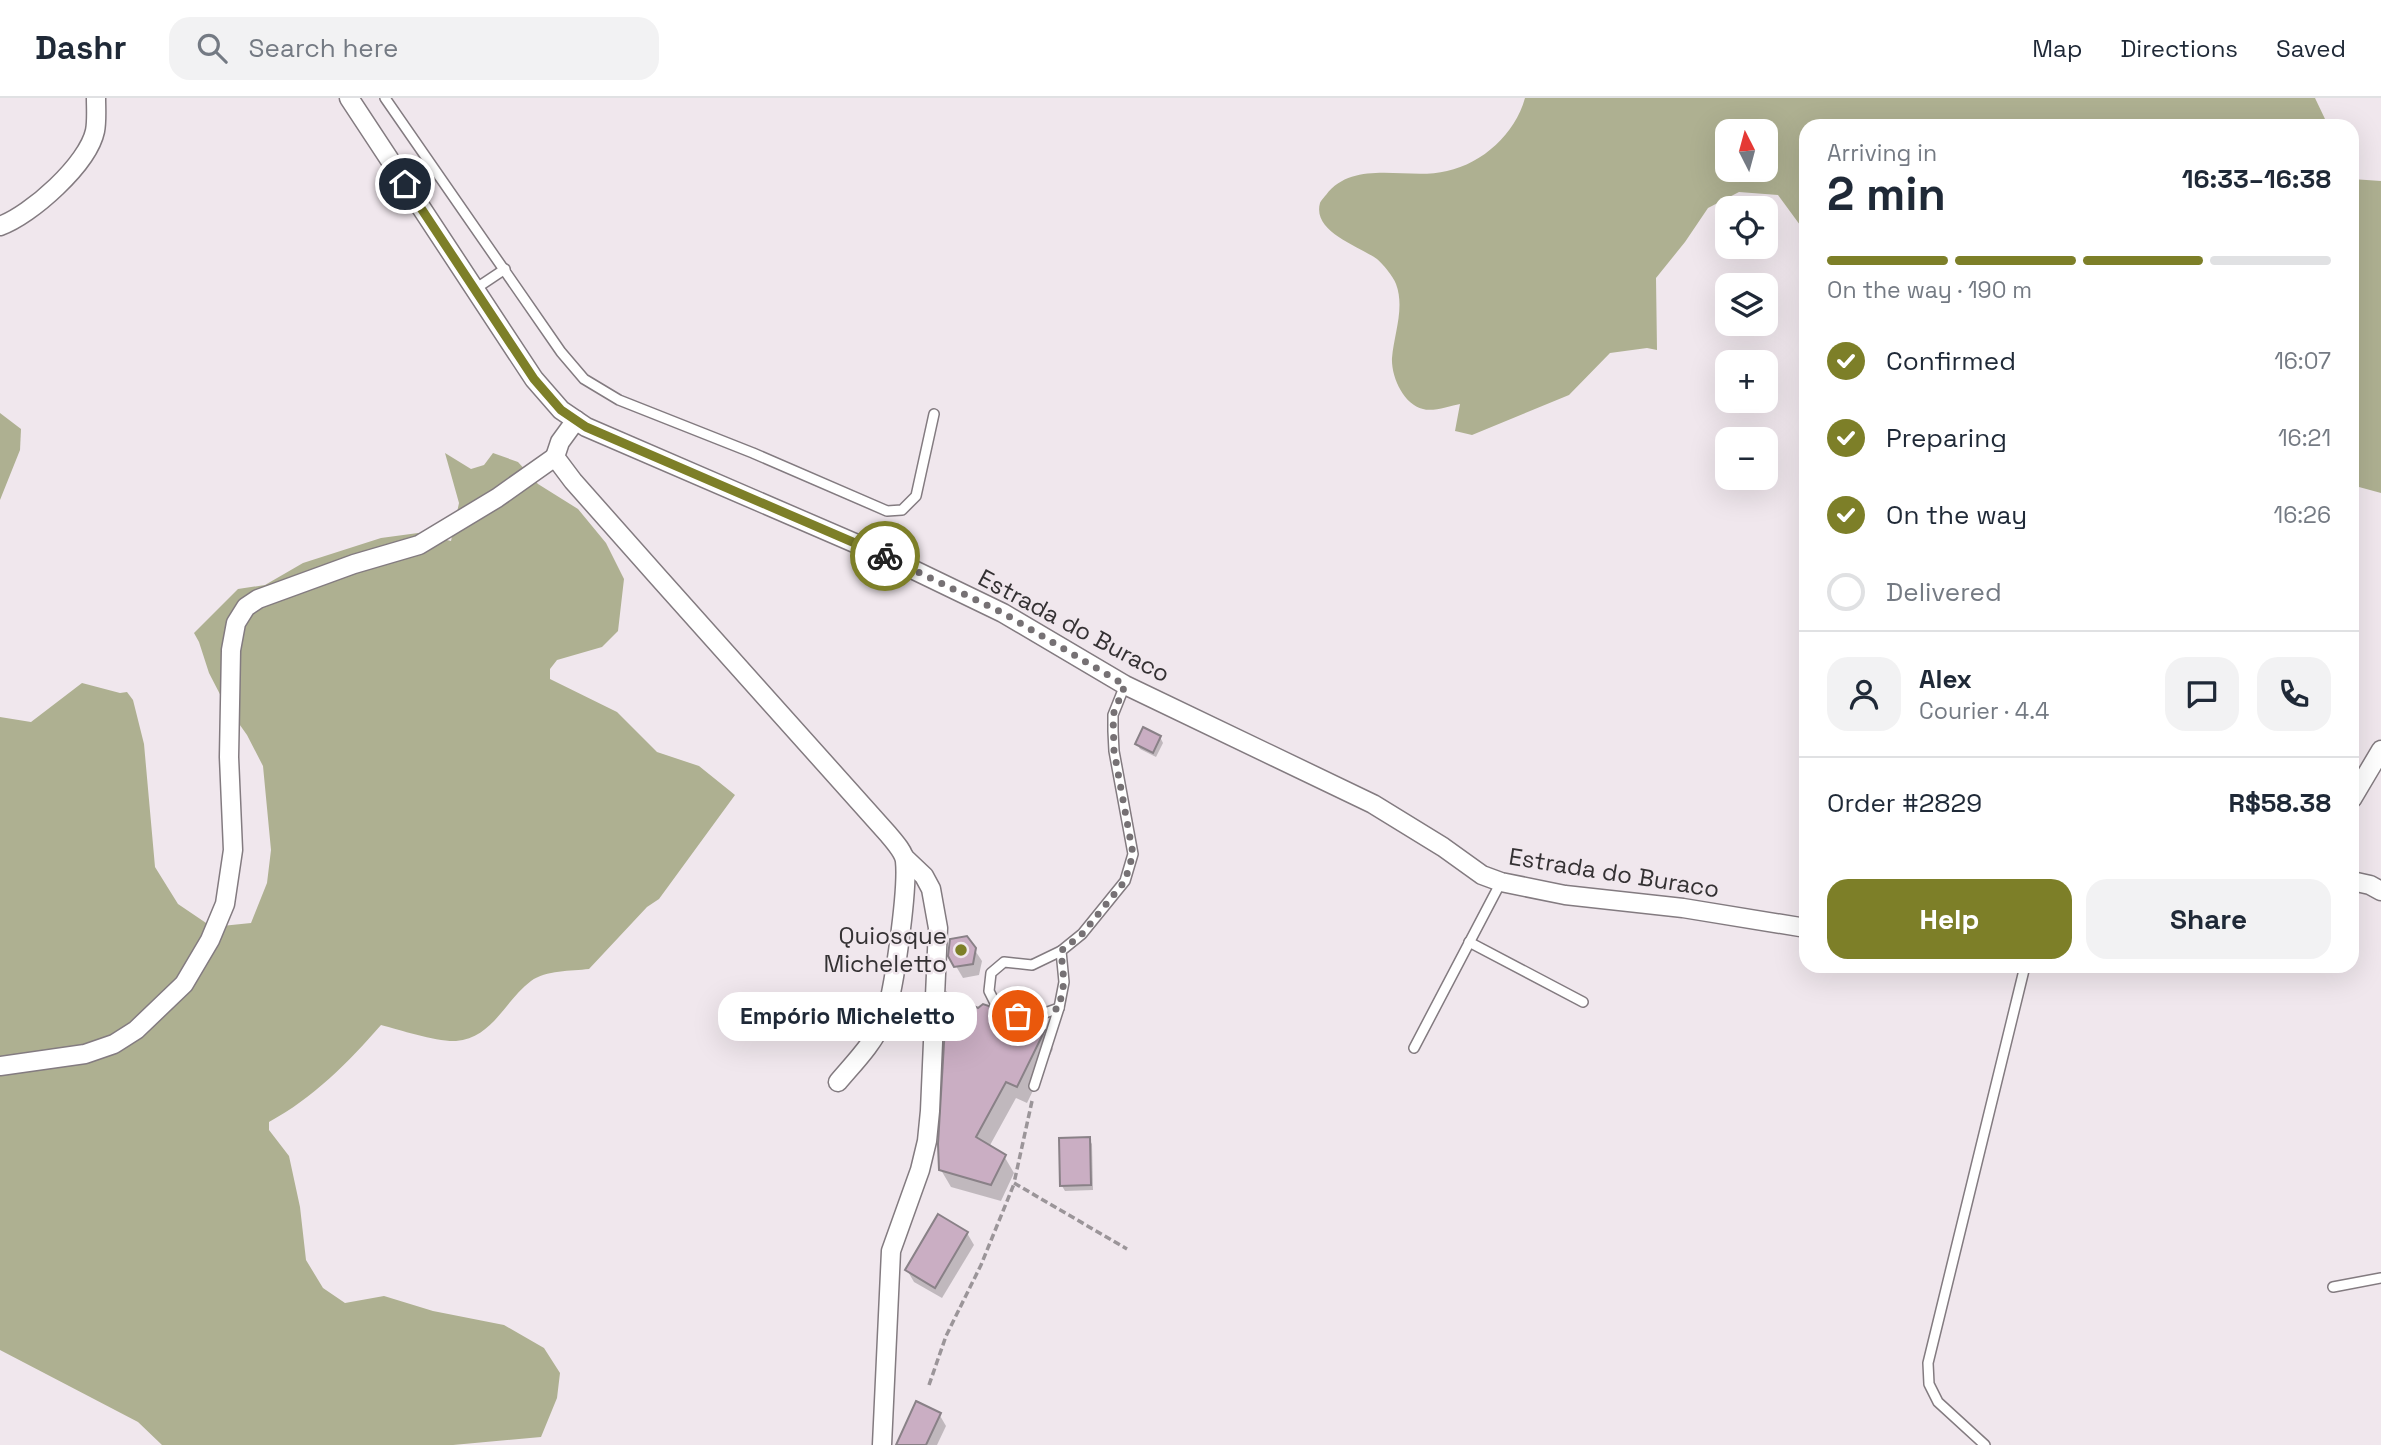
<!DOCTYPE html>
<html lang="en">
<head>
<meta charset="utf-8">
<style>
	:root { --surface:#fff; --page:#f2f2f3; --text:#1f2937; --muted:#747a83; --line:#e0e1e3; --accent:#7d7f28 }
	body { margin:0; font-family:"Space Grotesk",sans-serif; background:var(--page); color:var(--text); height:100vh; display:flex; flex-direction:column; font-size:26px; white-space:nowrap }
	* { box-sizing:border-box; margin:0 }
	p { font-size:23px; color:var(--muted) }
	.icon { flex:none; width:38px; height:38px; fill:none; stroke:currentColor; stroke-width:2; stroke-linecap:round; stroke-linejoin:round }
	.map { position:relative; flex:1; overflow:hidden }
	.drawer { position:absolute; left:1799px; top:21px; width:560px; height:854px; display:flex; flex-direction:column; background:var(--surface); border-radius:21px; box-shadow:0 7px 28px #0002 }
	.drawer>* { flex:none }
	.needle { width:46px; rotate:354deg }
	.tools { position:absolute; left:1715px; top:21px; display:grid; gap:14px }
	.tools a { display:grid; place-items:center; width:63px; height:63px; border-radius:14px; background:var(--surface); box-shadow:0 7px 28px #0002; font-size:35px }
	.pin { position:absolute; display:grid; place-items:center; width:60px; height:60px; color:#fff; margin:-30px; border:4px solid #fff; border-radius:50%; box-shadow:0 2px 7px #0007 }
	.courier { position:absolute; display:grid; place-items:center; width:70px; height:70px; margin:-35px; border:5px solid #7d7f28; border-radius:50%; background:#fff; color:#222; box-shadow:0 2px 9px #0007 }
	.bubble { position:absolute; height:49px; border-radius:21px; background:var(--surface); box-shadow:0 7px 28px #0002; font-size:23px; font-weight:700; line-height:49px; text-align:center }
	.headline em { font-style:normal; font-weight:700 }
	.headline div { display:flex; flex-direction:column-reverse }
	.headline { display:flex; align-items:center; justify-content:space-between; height:119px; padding:0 28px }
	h1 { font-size:46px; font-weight:700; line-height:52px }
	.bar { display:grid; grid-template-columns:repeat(4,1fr); gap:10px 7px; align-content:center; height:84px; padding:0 28px }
	.bar i { height:9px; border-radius:5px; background:var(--line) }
	.bar .on { background:var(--accent) }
	.bar p { grid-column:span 4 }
	.line { display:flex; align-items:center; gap:18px; padding:0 28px; border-top:2px solid var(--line) }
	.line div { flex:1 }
	.round { display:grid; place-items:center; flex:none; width:74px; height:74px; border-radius:21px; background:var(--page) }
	ol { padding:0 28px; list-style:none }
	li { display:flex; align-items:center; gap:21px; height:77px }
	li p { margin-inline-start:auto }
	li .icon { padding:7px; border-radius:50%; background:var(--accent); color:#fff; stroke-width:4 }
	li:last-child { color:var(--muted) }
	li i { width:38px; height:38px; border:4px solid var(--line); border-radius:50% }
	.button { display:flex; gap:14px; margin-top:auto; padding:14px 28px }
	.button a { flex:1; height:80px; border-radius:21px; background:var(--accent); color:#fff; font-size:28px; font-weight:700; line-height:80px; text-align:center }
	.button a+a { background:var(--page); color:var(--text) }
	header { display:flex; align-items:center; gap:42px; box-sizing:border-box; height:98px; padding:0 35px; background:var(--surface); border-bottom:2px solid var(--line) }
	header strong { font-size:33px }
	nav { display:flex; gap:38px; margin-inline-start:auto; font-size:24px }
	.search { width:490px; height:63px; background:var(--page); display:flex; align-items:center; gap:18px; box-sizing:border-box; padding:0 24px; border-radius:21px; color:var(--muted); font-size:26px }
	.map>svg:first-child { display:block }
</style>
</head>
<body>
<header>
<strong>Dashr</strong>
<div class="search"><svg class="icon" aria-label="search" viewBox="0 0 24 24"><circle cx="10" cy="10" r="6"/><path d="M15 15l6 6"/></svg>Search here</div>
<nav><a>Map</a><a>Directions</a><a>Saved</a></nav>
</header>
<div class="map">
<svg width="2381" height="1347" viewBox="0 0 2381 1347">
	<rect width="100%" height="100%" fill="#f0e7ed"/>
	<g fill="#aeb091" fill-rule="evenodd">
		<path d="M1525 0H2315L2325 21 2323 28H1806V188L1800 127 1778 97 1739 94 1708 110 1685 144 1656 180 1657 252 1647 250 1610 255 1569 297 1472 337 1455 333 1460 306C1450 308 1433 314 1423 311 1404 307 1391 279 1392 260 1394 236 1405 210 1396 186 1393 178 1383 166 1377 161 1359 148 1312 134 1320 105 1320 104 1325 98 1326 97 1354 60 1409 83 1447 73 1483 65 1515 36 1525 0ZM1727 33H1766V72H1727Z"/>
		<polygon points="2352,81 2381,83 2381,395 2359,389 2352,394"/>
		<polygon points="0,315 21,331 20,352 0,402"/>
		<path d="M445 355 471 371 484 367 493 355 518 364 538 386 578 411 606 445 624 481 618 533 602 549 557 562 550 571V581L617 614 657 654 699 668 735 697 659 801 647 809 589 871C571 873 546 872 531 883 505 902 493 940 456 943 437 944 400 932 381 927 348 965 313 1000 269 1024V1032L289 1058 300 1109 306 1162 323 1190 345 1205 384 1198 433 1213 504 1227 544 1250 560 1275 557 1300 541 1339 453 1347H162L138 1324 0 1252V619L31 624 82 585 120 595 127 594 133 602 144 646 155 769 178 806 212 829 251 825 267 785 271 752 263 668 247 637 225 606 209 575 199 544 194 535 238 491 265 487 303 465 381 440 418 435 451 443 459 405Z"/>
	</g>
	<g fill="#0003">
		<polygon points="1160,639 1163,645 1156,659 1140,651 1137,646"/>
		<polygon points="974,851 982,863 979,877 963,880 950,858"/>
		<polygon points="993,917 1043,934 1053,951 1027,1005 1016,1000 989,1049 1004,1058 1014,1075 1001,1103 951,1089 941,1072"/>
		<polygon points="1089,1041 1092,1046 1093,1092 1065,1093 1062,1088"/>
		<polygon points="967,1135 974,1147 942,1200 914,1184 907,1172"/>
		<polygon points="939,1316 946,1328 937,1347 898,1347"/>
	</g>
	<g fill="#caaec3" stroke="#898187" stroke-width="2">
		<polygon points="1143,629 1161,638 1153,655 1135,646"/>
		<polygon points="967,838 976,850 973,866 954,869 948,858 950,841"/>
		<polygon points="947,895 978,910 983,906 989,908 994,915 1015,924 1032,927 1045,932 1017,989 1006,984 976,1039 1006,1057 991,1087 939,1072 938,1046"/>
		<polygon points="1090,1039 1091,1087 1060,1088 1059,1040"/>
		<polygon points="938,1116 968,1134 935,1190 905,1172"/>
		<polygon points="916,1303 941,1315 926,1347 896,1347"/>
	</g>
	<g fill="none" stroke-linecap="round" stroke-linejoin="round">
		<defs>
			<g id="lane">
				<polyline points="385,0 561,254 584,281 619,302 753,355 887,413 902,412 916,398 934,316"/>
				<polyline points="475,191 505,171"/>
				<polyline points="1469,844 1583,904"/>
				<polyline points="1059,910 1031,920 1018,918 997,909 989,893 991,875 1004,864 1032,867 1061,853"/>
				<polyline points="1414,950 1501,784"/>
				<polyline points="1034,988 1059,910 1064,884 1061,853 1082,836 1125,783 1133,756 1114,653 1113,633 1113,617 1125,587"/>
				<polyline points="2333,1189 2381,1180"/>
				<polyline points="1985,1347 1938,1304 1929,1286 1928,1265 2025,868"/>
			</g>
			<g id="street">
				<polyline points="349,0 534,281 561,312 586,329 887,459 1003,515 1125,587 1373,706 1443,749 1482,777 1501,784 1565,797 1683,810 1806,830"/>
				<path d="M0 128C31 117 88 66 95 33 97 23 96 10 96 0"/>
				<path d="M576 322 560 344 555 359 573 383 659 480 888 736C894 743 904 754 905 763 908 790 894 899 883 923 873 946 854 965 838 984"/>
				<polyline points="2352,701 2381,652"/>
				<polyline points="2352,783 2370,787 2381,793"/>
				<polyline points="0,968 85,956 114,946 136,932 184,886 210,842 225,806 233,752 229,659 231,552 236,525 246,509 258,501 354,466 419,447 497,400 555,359"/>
				<polyline points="882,1347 891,1153 920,1072 927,1043 930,1013 938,830 931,791 924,778 905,760"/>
			</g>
		</defs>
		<use href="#lane" stroke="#837b80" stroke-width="12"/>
		<use href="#street" stroke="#837b80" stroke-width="21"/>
		<g stroke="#9b9599" stroke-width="3.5" stroke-dasharray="7 3.5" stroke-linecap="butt">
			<polyline points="1032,1003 1014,1085 1127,1151"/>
			<polyline points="929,1287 946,1238 981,1167 1014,1086"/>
		</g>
		<use href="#lane" stroke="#fff" stroke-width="9"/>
		<use href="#street" stroke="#fff" stroke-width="18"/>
	</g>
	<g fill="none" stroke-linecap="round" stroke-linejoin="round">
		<polyline stroke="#767174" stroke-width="7" stroke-dasharray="0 12.6" points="885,458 1003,515 1125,587 1113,617 1114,653 1133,756 1125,783 1082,836 1061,853 1064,884 1059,910 1031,920 1018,918"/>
		<polyline stroke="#7d7f28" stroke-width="9" points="405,86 534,281 561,312 586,329 885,458"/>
	</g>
	<circle fill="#7d7f28" stroke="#f0e7ed" stroke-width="2.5" cx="961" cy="852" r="7"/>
	<g text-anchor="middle" stroke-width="5" stroke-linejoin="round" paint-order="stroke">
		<g font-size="24" fill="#343133" stroke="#f0e7ed">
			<text transform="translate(1074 528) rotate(28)" y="8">Estrada do Buraco</text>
			<text transform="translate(1614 775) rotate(9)" y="8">Estrada do Buraco</text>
		</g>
		<g font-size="24" fill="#343133" stroke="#f0e7ed" text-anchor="end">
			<text x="947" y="846">Quiosque<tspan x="947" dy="28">Micheletto</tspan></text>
		</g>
	</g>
</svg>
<div class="tools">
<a><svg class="needle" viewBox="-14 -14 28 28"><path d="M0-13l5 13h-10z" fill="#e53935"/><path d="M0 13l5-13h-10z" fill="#747a83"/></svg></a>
<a><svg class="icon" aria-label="locate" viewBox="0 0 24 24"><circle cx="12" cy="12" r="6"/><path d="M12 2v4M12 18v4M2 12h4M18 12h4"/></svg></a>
<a><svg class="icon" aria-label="layers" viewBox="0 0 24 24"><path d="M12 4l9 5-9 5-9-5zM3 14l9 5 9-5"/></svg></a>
<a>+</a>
<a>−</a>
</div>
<div class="pin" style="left:1018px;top:918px;background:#ea580c"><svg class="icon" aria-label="bag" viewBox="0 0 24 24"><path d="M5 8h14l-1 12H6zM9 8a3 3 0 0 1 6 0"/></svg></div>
<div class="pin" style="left:405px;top:86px;background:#1f2937"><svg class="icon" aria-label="home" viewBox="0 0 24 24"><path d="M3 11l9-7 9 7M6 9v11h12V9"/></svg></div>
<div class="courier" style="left:885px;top:458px"><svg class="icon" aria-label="bike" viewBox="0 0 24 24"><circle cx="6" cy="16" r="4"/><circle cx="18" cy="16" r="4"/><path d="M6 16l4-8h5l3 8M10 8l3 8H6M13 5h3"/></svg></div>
<div class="bubble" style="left:718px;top:894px;width:259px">Empório Micheletto</div>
<section class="drawer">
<div class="headline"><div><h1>2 min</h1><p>Arriving in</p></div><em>16:33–16:38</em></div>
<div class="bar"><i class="on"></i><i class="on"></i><i class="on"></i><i></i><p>On the way · 190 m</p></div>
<ol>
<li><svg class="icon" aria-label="check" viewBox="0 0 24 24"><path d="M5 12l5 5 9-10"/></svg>Confirmed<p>16:07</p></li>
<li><svg class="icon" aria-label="check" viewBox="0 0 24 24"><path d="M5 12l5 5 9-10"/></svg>Preparing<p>16:21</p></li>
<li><svg class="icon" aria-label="check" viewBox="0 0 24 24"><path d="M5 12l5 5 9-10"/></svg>On the way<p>16:26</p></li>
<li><i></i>Delivered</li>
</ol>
<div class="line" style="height:126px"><a class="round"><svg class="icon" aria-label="person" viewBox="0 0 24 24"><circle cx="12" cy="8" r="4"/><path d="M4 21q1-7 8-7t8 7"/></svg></a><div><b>Alex</b><p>Courier · 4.4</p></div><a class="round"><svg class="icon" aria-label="chat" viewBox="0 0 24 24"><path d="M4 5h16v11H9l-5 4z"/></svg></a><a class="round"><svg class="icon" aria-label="phone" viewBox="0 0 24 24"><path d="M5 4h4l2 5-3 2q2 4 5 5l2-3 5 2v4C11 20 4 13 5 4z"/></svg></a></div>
<div class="line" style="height:91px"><div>Order #2829</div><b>R$58.38</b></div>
<div class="button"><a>Help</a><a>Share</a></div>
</section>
</div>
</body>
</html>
